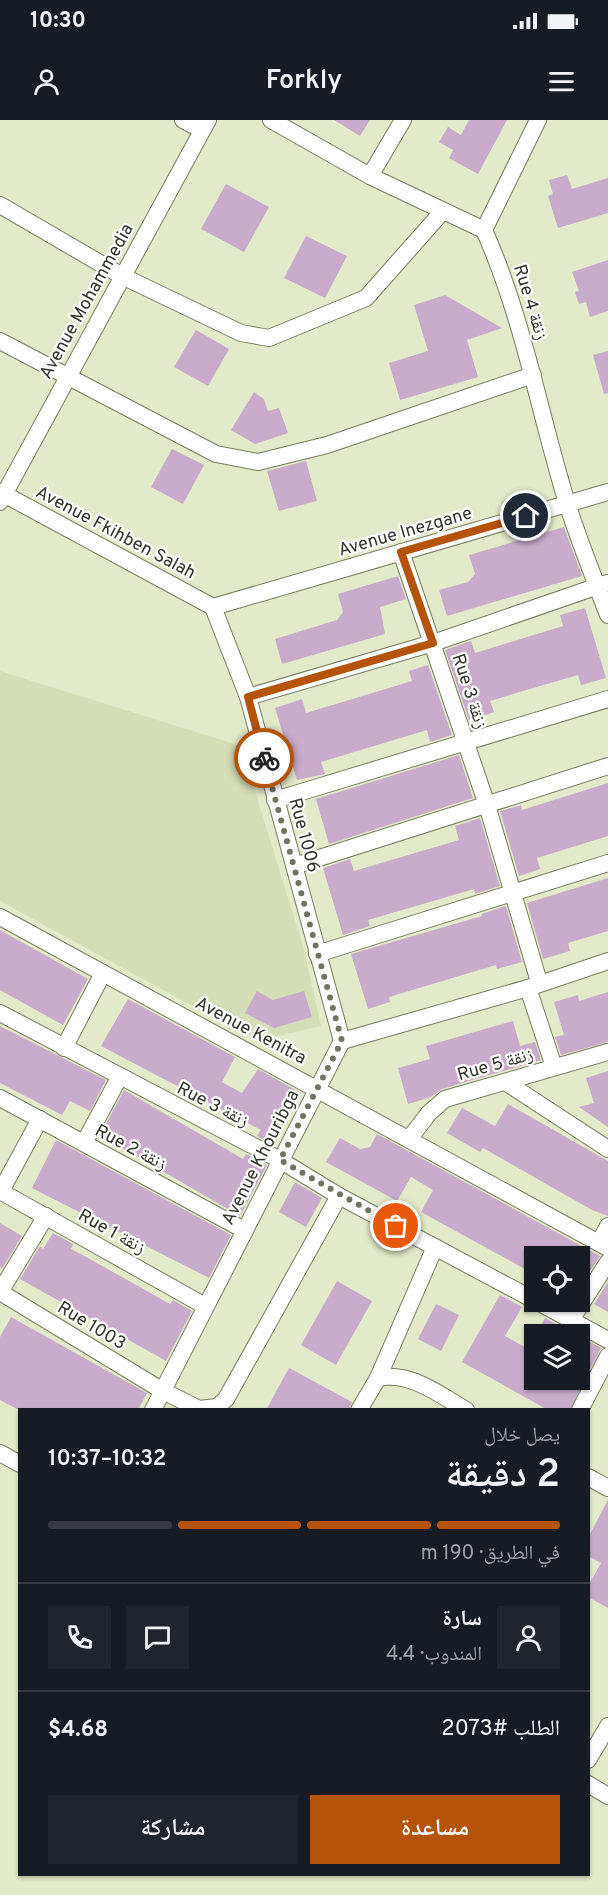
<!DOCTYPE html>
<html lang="ar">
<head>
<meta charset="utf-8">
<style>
	:root { --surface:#171b24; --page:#20242c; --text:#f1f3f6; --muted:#9ea1a6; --line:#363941; --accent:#b45309 }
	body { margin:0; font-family:Overpass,"Noto Naskh Arabic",sans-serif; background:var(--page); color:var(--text); direction:rtl; height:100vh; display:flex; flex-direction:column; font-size:22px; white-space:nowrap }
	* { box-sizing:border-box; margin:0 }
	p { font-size:20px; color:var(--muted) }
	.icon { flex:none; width:33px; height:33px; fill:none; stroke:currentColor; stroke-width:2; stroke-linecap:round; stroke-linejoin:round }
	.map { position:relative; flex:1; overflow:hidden; direction:ltr }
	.panel { position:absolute; left:18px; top:1288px; width:572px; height:468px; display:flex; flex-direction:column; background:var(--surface); border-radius:0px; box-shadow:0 2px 4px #0004; direction:rtl }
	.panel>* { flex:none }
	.fabs { position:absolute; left:524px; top:1126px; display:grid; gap:12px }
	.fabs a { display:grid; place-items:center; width:66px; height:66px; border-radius:0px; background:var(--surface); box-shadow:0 2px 4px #0004; font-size:30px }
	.pin { position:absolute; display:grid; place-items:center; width:51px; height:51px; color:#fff; margin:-26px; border:3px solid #fff; border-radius:50%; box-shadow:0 2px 6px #0007 }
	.courier { position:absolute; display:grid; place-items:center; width:60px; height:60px; margin:-30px; border:4px solid #b45309; border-radius:50%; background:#fff; color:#222; box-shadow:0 2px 8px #0007 }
	.overview em { font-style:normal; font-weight:600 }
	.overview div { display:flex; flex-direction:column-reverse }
	.overview { display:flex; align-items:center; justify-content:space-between; height:102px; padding:0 30px }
	h1 { font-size:39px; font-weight:600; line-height:45px }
	.bar { display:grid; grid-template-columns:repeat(4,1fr); gap:9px 6px; align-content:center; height:72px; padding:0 30px }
	.bar i { height:8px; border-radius:4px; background:var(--line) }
	.bar .on { background:var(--accent) }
	.bar p { grid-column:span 4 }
	.line { display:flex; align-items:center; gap:15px; padding:0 30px; border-top:2px solid var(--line) }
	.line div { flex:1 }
	.round { display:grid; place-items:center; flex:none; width:63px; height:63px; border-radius:0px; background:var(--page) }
	.cta { display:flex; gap:12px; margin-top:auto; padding:12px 30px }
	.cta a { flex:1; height:69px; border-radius:0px; background:var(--accent); color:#fff; font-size:24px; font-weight:600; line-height:69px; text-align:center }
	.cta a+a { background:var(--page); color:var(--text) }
	.status { display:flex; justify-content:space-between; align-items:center; height:42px; padding:0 30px; background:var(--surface); direction:ltr }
	.status svg { height:16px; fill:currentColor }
	header { display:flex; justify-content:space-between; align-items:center; height:78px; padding:0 30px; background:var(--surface); font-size:27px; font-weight:600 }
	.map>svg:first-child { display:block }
</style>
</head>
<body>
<div class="status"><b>10:30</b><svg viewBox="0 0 49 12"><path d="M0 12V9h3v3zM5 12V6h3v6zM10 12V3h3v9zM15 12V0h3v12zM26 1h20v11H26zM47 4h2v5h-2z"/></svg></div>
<header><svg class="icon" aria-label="menu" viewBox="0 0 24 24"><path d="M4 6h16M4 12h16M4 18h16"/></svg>Forkly<svg class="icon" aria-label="person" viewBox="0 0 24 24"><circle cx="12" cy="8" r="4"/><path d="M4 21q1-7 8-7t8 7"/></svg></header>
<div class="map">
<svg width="608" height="1775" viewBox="0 0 608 1775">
	<rect width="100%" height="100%" fill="#e2eaca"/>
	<polygon fill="#d5dfb7" points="0,551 241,626 303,826 321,906 262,920 229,906 0,781"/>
	<g fill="#c9accb">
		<polygon points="334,0 370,0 360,16"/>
		<polygon points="469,0 507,0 478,54 449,38 453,30 439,22 448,7 461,15"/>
		<polygon points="567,55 572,69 608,58 608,93 558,108 548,76 553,74 549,60"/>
		<polygon points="226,64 269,87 244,132 201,109"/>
		<polygon points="306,116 347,136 325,178 284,158"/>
		<polygon points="608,140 608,191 590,197 586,182 579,184 575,172 579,171 572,152"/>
		<polygon points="445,175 502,208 467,220 478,257 400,280 389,243 428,231 414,185"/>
		<polygon points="196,210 229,229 208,266 174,247"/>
		<polygon points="608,231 608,273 604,274 593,235"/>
		<polygon points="254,272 264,279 268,291 279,288 288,313 255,324 231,310"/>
		<polygon points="172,329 204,345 183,384 151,367"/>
		<polygon points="306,341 317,381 279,391 267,351"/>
		<polygon points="564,407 582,456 447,496 439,470 468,462 475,454 469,435"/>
		<polygon points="398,456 406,479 380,487 385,514 282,544 275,519 337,500 343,492 338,474"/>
		<polygon points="585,488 606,558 581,565 578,555 523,571 490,581 494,592 469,600 445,530 471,521 475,533 563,506 560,495"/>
		<polygon points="428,545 452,615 430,622 427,610 321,642 325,654 297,660 275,588 302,579 306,593 412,561 409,551"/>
		<polygon points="459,635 473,678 329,724 316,679"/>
		<polygon points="608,663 608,716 537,738 540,749 519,756 500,691 521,685 522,690"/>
		<polygon points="480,698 500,766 475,774 474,769 368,800 370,806 343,815 323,748 350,739 354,751 459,720 455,706"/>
		<polygon points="608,758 608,811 568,823 570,831 543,839 527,783"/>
		<polygon points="506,786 522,842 497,849 496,845 389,877 390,882 368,889 351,834 482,796 481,794"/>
		<polygon points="0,810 88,859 63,905 0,870"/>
		<polygon points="257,871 273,880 304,871 312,897 274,908 245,893"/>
		<polygon points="608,872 608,922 561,935 555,917 564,915 554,882 578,875 579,881"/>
		<polygon points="128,879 235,937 222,962 242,973 258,949 301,973 272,1024 257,1016 261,1010 101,926"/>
		<polygon points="513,901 520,926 535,922 541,940 442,969 431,977 408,984 398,948 430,939 426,926"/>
		<polygon points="0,906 106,960 90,991 70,981 62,995 0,963"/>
		<polygon points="608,951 608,1007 579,987 594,983 586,958"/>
		<polygon points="124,970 243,1039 246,1034 267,1045 240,1096 100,1015"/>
		<polygon points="508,984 608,1041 608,1096 592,1090 483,1028 480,1032 447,1013 462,988 495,1006"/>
		<polygon points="377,1014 600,1136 579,1168 579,1137 534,1137 534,1154 421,1092 433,1070 411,1057 397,1081 326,1042 340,1018 360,1029 370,1027"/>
		<polygon points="56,1020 231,1115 209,1158 32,1068"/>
		<polygon points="295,1062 322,1078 306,1107 279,1092"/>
		<polygon points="0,1103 22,1116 2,1149 0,1147"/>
		<polygon points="53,1113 73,1124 71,1129 88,1138 170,1184 173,1180 192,1191 166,1241 20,1159 40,1126 43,1129"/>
		<polygon points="337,1161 372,1181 336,1245 301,1225"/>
		<polygon points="608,1162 608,1192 594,1184"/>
		<polygon points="500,1175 522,1187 505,1216 534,1232 534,1260 579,1260 579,1216 601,1228 570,1290 548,1290 462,1242"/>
		<polygon points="436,1184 459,1195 441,1231 418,1219"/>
		<polygon points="11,1197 147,1273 138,1290 19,1290 0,1280 0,1217"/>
		<polygon points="545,1198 565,1209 577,1215 535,1215"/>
		<polygon points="289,1248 352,1282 349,1290 266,1290"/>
		<polygon points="608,1380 608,1488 588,1477 588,1466 601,1443 588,1436 588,1418"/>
	</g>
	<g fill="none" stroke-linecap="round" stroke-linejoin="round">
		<defs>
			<g id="street">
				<polyline points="183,0 202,10"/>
				<path d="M271 0 370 56 484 110C523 197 539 292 567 383 579 421 594 458 608 495"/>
				<polyline points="370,56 403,0"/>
				<polyline points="0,85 122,156 241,213 269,218 366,178 443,91"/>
				<polyline points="484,110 538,0"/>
				<polyline points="0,221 216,334 258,342 327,325 533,255"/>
				<polyline points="0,372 213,487"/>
				<polyline points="0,382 208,0"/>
				<polyline points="401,432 487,685 539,862"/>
				<polyline points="213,487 248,577 342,921"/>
				<polyline points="213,487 608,372"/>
				<polyline points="248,577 433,523 607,463"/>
				<polyline points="275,680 608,579"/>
				<polyline points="294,746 608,646"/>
				<polyline points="0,797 608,1128"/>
				<polyline points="317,834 608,743"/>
				<polyline points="528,868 554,947"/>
				<polyline points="0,893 280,1040 339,1076 534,1180"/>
				<polyline points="64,928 103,853"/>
				<polyline points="507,963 608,1029"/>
				<polyline points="0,978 244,1110"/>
				<polyline points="409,1019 429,993 445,979 608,932"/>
				<polyline points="84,1023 119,958"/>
				<polyline points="0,1071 205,1186"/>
				<polyline points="1,1071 40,999"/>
				<polyline points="599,1123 608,1106"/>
				<polyline points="0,1172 163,1271 199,1289 217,1287 226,1279 339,1076"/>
				<polyline points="0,1172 46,1096"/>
				<polyline points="538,1182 608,1220"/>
				<polyline points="571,1200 608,1142"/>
				<polyline points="378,1258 435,1127"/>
				<polyline points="153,1290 342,921 528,868 608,841"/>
				<path d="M359 1290 378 1258C410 1251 440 1275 466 1290"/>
				<polyline points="580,1290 608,1236"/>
				<polyline points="0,1333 20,1344"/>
				<polyline points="588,1357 608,1368"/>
				<polyline points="588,1640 608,1606"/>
				<polyline points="588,1664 608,1676"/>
			</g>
		</defs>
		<use href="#street" stroke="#767d5f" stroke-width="18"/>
		<use href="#street" stroke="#fff" stroke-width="16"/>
	</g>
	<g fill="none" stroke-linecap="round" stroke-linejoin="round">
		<polyline stroke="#6f7461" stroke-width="6" stroke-dasharray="0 10.8" points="264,638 342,921 280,1040 396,1106"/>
		<polyline stroke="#b45309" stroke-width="8" points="264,638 248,577 433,523 401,432 526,396"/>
	</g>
	<g text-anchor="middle" stroke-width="4.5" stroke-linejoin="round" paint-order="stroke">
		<g font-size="18" fill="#313428" stroke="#fff">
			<text transform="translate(86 181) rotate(-61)" y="6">Avenue Mohammedia</text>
			<text transform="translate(531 182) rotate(73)" y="6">Rue 4 زنقة</text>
			<text transform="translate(405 411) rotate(-16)" y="6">Avenue Inezgane</text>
			<text transform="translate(116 412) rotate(28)" y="6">Avenue Fkihben Salah</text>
			<text transform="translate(470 571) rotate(72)" y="6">Rue 3 زنقة</text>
			<text transform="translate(305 715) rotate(75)" y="6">Rue 1006</text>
			<text transform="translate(251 910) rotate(28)" y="6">Avenue Kenitra</text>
			<text transform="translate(495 944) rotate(-16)" y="6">Rue 5 زنقة</text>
			<text transform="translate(213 984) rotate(27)" y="6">Rue 3 زنقة</text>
			<text transform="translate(131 1027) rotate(28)" y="6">Rue 2 زنقة</text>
			<text transform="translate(260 1037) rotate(-63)" y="6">Avenue Khouribga</text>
			<text transform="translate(112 1111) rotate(29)" y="6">Rue 1 زنقة</text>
			<text transform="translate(92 1205) rotate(31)" y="6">Rue 1003</text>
		</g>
	</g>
</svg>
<div class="fabs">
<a><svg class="icon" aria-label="locate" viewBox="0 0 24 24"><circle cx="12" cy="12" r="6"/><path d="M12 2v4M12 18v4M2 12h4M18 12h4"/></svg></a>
<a><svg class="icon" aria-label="layers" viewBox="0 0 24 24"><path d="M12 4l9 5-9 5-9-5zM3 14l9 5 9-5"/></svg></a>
</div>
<div class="pin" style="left:396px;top:1106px;background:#ea580c"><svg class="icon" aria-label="bag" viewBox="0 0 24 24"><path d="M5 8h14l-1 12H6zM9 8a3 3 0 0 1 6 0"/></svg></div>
<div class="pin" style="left:526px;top:396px;background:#1f2937"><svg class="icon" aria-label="home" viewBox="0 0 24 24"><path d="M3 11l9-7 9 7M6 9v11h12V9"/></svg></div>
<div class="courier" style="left:264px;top:638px"><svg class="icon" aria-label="bike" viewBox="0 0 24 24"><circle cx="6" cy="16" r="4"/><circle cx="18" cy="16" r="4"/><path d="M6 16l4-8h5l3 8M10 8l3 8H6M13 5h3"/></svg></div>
<section class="panel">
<div class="overview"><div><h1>2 دقيقة</h1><p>يصل خلال</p></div><em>10:32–10:37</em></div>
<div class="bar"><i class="on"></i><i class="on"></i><i class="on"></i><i></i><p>في الطريق · 190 m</p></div>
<div class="line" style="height:108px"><a class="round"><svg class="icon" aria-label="person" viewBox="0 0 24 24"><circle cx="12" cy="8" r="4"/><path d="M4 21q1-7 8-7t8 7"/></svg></a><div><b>سارة</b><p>المندوب · 4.4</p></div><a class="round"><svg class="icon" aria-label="chat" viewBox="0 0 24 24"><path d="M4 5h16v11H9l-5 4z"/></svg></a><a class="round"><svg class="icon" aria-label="phone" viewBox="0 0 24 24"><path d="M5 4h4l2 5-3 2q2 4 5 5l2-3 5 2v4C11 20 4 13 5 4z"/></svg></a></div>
<div class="line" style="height:78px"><div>الطلب #2073</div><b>$4.68</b></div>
<div class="cta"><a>مساعدة</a><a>مشاركة</a></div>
</section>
</div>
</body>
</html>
